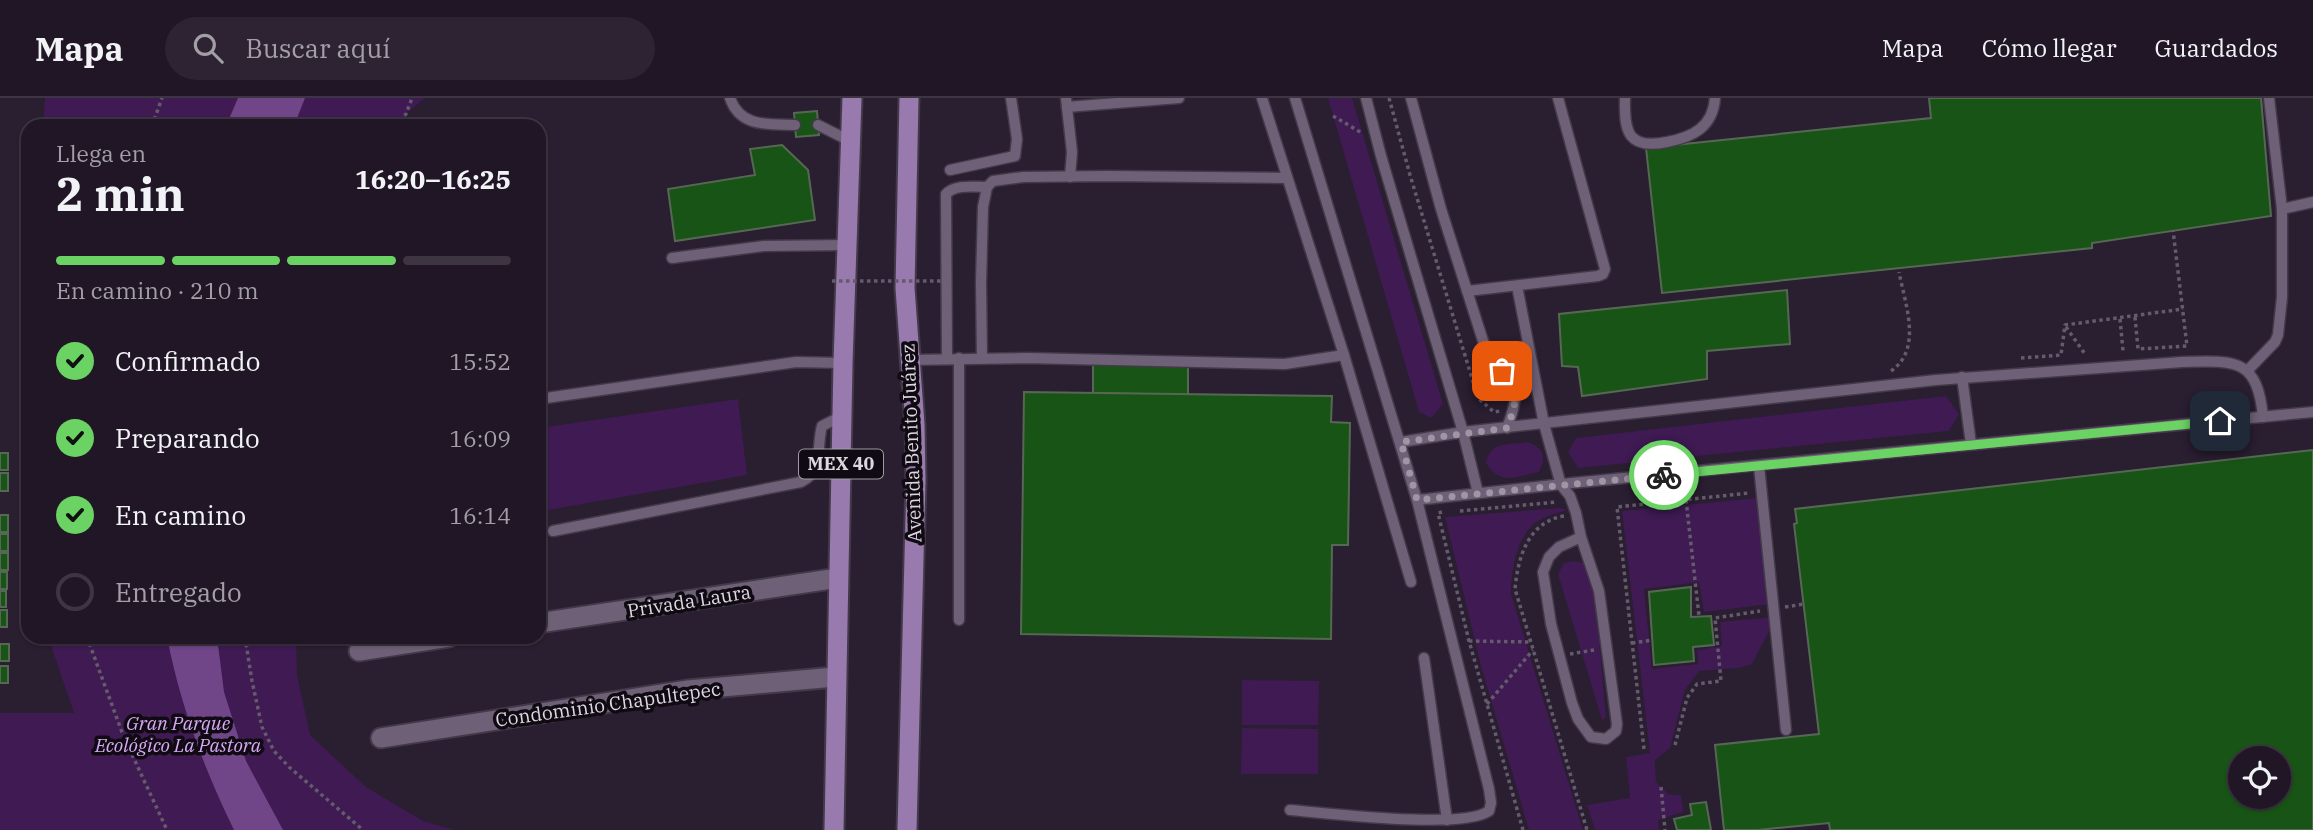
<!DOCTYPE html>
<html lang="es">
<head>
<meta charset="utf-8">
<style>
	:root { --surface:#201625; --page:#2d2332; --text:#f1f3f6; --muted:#a29fa7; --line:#3d3542; --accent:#6ad363 }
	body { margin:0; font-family:"IBM Plex Serif",serif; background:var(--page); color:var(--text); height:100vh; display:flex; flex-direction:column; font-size:26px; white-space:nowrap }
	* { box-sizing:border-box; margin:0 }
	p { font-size:23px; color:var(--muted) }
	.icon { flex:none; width:38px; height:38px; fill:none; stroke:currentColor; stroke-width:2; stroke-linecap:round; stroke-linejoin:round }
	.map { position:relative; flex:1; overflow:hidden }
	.details { position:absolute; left:21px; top:21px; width:525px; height:525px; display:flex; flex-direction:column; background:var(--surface); border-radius:21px; box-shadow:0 2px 5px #0004,0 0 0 2px var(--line) }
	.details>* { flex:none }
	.tools { position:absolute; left:2228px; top:648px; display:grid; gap:14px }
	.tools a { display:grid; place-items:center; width:63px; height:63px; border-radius:50%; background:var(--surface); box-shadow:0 2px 5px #0004,0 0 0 2px var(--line); font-size:35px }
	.pin { position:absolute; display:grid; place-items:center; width:60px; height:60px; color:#fff; margin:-30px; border-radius:14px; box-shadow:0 4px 10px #0006 }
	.courier { position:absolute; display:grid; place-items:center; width:70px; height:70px; margin:-35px; border:5px solid #6ad363; border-radius:50%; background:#fff; color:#222; box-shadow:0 2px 9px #0007 }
	.summary em { font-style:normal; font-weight:800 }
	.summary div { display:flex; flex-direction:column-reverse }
	.summary { display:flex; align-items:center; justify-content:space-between; height:119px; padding:0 35px }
	h1 { font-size:46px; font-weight:800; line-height:52px }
	.bar { display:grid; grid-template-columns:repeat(4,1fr); gap:10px 7px; align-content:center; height:84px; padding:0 35px }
	.bar i { height:9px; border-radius:5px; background:var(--line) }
	.bar .on { background:var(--accent) }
	.bar p { grid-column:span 4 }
	ol { padding:0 35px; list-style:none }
	li { display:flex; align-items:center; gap:21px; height:77px }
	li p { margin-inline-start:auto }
	li .icon { padding:7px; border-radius:50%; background:var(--accent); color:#111; stroke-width:4 }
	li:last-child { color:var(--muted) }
	li i { width:38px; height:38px; border:4px solid var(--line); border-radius:50% }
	header { display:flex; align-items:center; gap:42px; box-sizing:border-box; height:98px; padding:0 35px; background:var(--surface); border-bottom:2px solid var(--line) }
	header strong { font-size:33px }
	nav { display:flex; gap:38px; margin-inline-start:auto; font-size:24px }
	.search { width:490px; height:63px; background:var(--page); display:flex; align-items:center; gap:18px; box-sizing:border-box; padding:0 24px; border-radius:38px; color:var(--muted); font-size:26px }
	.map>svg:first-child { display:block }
</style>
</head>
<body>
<header>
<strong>Mapa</strong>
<div class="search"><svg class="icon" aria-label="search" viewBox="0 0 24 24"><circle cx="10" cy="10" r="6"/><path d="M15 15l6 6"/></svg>Buscar aquí</div>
<nav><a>Mapa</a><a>Cómo llegar</a><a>Guardados</a></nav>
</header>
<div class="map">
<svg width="2313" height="732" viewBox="0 0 2313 732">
	<rect width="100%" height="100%" fill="#2a1e31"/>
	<g fill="#3f1a53">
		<polygon points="45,0 425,0 406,16 405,28 43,28"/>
		<polygon points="1328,0 1352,0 1443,306 1431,320 1419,314"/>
		<polygon points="28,162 28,427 23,401 22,199"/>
		<polygon points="1946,298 1959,316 1949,333 1578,370 1568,354 1576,340"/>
		<polygon points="738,301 747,377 548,412 539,367 539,330"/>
		<path d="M1527 344C1544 350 1547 358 1539 374 1515 379 1501 388 1486 365 1490 343 1508 347 1527 344Z"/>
		<polygon points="1758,400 1770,506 1704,514 1699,484 1644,491 1652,571 1698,566 1697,552 1722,548 1720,524 1772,519 1768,535 1752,566 1738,570 1699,573 1685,592 1670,650 1655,662 1656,684 1669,697 1681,697 1683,714 1658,722 1659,732 1595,732 1587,707 1630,700 1626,659 1650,655 1622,413"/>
		<path d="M1561 410 1567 412C1558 415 1548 417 1540 422 1517 434 1511 472 1511 496L1583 732H1529L1481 568 1445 419Z"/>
		<polygon points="1573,463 1585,465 1593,473 1606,620 1602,622 1558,476 1564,465"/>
		<polygon points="48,539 296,539 297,577 310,637 366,689 423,723 454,732 0,732 0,615 74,615"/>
		<polygon points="1242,582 1319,583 1318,627 1242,627"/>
		<polygon points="1242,630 1318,631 1318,676 1241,676"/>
	</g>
	<g fill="#704688">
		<polygon points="238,0 305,0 294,28 226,28"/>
		<path d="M167 539H217L224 594 246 663 283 732H234C204 671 180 606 167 539Z"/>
	</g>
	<g fill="#185415" stroke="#566854" stroke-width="2" fill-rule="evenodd">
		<polygon points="1929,0 2261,0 2271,118 2092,145 2092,150 1662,195 1646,50 1931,20"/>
		<polygon points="817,13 819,37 796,39 794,15"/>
		<polygon points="782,47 808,72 815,122 675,143 668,91 755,77 750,51"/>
		<polygon points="1787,192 1790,246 1707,253 1707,281 1582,298 1578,269 1562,268 1559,216"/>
		<polygon points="1093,264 1188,265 1188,297 1093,295"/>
		<polygon points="1024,294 1332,298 1331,324 1350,325 1348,447 1332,447 1331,541 1021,536"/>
		<path d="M2313 352V732H1830L1829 725 1758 732H1724L1715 647 1819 636 1794 426 1797 425 1795 411ZM2240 660H2278V698H2240Z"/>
		<rect x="0" y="355" width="8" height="17"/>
		<rect x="0" y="375" width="8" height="18"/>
		<rect x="0" y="417" width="8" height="17"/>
		<rect x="0" y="436" width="8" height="17"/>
		<rect x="0" y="455" width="8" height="17"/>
		<rect x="0" y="474" width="7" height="17"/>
		<polygon points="1691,489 1691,519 1711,518 1714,547 1693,549 1694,563 1654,567 1649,494"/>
		<rect x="0" y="493" width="6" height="16"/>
		<rect x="0" y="512" width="7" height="17"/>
		<rect x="0" y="546" width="9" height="17"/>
		<rect x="0" y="568" width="8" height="17"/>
		<polygon points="1706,704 1711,732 1677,732 1674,721 1692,717 1690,706"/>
	</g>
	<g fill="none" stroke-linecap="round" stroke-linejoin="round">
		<defs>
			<g id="service">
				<path d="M730 0C740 30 769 26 795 27"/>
				<polyline points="1066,0 1072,54 1070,79"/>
				<polyline points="1262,0 1344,257 1411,484"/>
				<polyline points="1295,0 1417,402 1572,385 2313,314"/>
				<path d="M1366 0 1381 58 1463 334 1936 282 2182 264C2235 263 2257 259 2263 319"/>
				<path d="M1411 0 1441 111 1484 246C1501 289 1529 272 1507 330"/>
				<path d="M1625 0C1624 34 1628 52 1667 44 1693 39 1713 29 1715 0"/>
				<polyline points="1067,9 1179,0"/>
				<polyline points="818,27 850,43"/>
				<polyline points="950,72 1015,58 1017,41 1011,0"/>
				<polyline points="2282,111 2313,104"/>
				<polyline points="672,160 764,148 847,147"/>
				<polyline points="1517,188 1544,326 1561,387 1570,398 1576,415 1581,439 1599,493 1617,626 1616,633 1606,641 1591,639 1578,621 1572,605 1551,526 1543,474 1549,459 1559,449 1581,439"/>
				<polyline points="1467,193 1598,178 1603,176 1605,171 1558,0"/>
				<polyline points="959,260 959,522"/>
				<polyline points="982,260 981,185 983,109 987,89 993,83 1023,79 1108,78 1287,80"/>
				<path d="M947 261 946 96C955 86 974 89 987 89"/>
				<polyline points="909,262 1027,260 1285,266 1344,257"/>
				<polyline points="2248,272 2275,244 2278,237 2282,199 2282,111 2269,0"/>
				<polyline points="1962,279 1971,346"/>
				<polyline points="539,301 796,264 843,265"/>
				<polyline points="1401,344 1463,334 1478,395"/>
				<polyline points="1759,368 1786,632"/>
				<path d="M553 433 801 384C824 373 816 350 822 328L834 322 841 329"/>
				<polyline points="1424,560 1447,722"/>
				<path d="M1290 712C1328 715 1462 732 1489 713L1491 705 1489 691 1417 402"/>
			</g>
			<g id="minor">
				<polyline points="539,525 838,480"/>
				<polyline points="359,553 449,539"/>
				<polyline points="381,640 688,592 835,579"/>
			</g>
			<g id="primary">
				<polyline points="834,732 843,265 852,0"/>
				<polyline points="907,732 916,382 915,327 905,190 909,0"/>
			</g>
		</defs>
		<use href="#service" stroke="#433a49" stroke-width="13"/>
		<use href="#minor" stroke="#433a49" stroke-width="23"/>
		<use href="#primary" stroke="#433a49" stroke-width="23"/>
		<g stroke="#655b6c" stroke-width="3.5" stroke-dasharray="3.5 3.5" stroke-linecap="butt">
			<polyline points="1389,0 1410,77 1478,300 1494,314 1500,313"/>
			<polyline points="1333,18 1362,35"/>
			<polyline points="152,28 162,0"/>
			<polyline points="395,28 406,16 412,0"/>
			<polyline points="2135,219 2138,251 2187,248 2173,132"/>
			<polyline points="2120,221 2123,253 2121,254"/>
			<polyline points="2066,229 2085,256"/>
			<polyline points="2021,260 2061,257 2065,227 2183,211"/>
			<path d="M1891 273C1923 251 1905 206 1899 174"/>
			<polyline points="1686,402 1699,518"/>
			<polyline points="1460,413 1557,404"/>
			<polyline points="1442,414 1438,415 1469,543 1523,732"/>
			<path d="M1564 418C1528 424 1518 459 1515 491L1587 732"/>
			<polyline points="1785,509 1804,506"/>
			<polyline points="87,539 123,637 167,732"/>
			<polyline points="245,539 252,583 262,629 274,653 289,669 363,732"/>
			<polyline points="1469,543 1530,544"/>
			<polyline points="1632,545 1652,542"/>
			<polyline points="1570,556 1594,552"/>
			<polyline points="1487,606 1533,552"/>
			<polyline points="1675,647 1687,600 1697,586 1721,583 1715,520 1760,513"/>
			<polyline points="1644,651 1617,409 1749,395"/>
			<polyline points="1661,689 1665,732"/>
		</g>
		<use href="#service" stroke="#6e6177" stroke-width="10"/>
		<use href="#minor" stroke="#6e6177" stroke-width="19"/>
		<use href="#primary" stroke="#997aae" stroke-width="19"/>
		<polyline stroke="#655b6c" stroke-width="3.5" stroke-dasharray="3.5 3.5" stroke-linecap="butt" points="832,183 941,183"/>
	</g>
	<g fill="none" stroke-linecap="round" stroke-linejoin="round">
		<path stroke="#9f96a5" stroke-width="7" stroke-dasharray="0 12.6" d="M1502 273C1522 289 1515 309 1507 330L1401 344 1417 402 1664 377"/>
		<polyline stroke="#6ad363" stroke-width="9" points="1664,377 2220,323"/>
	</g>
	<g text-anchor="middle" stroke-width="7" stroke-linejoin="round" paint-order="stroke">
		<rect fill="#100b13" stroke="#a09aa5" stroke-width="2" x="799" y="351.5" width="84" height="29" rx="5"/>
		<g font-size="18" font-weight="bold" fill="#ded7e3">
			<text x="841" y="372">MEX 40</text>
		</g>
		<g font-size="19" fill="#ded7e3" stroke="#100b13">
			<text transform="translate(911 345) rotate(-92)" y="7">Avenida Benito Juárez</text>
			<text transform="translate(689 503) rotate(-9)" y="7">Privada Laura</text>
			<text transform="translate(608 606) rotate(-8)" y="7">Condominio Chapultepec</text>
		</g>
		<g font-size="19" font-style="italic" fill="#d7a9f5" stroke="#100b13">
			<text x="178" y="632">Gran Parque<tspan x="178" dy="22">Ecológico La Pastora</tspan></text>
		</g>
	</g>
</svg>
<div class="tools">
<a><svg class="icon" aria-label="locate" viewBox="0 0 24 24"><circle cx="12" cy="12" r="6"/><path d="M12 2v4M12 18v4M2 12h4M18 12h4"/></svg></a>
</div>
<div class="pin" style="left:1502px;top:273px;background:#ea580c"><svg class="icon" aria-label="bag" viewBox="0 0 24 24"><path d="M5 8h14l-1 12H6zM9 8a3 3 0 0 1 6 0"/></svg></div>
<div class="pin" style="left:2220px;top:323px;background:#1f2937"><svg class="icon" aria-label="home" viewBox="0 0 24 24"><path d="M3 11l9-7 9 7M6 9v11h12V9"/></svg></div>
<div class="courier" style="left:1664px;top:377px"><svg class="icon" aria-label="bike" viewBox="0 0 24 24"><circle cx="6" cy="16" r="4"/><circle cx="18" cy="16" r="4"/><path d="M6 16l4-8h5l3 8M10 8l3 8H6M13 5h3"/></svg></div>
<section class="details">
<div class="summary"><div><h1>2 min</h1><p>Llega en</p></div><em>16:20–16:25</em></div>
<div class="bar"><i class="on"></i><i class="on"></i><i class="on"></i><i></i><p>En camino · 210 m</p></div>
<ol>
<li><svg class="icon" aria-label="check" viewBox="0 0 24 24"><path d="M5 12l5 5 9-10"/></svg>Confirmado<p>15:52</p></li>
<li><svg class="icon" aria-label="check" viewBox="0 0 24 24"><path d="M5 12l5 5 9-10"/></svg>Preparando<p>16:09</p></li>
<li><svg class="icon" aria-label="check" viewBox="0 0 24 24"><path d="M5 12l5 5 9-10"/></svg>En camino<p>16:14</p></li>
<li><i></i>Entregado</li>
</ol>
</section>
</div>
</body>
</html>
